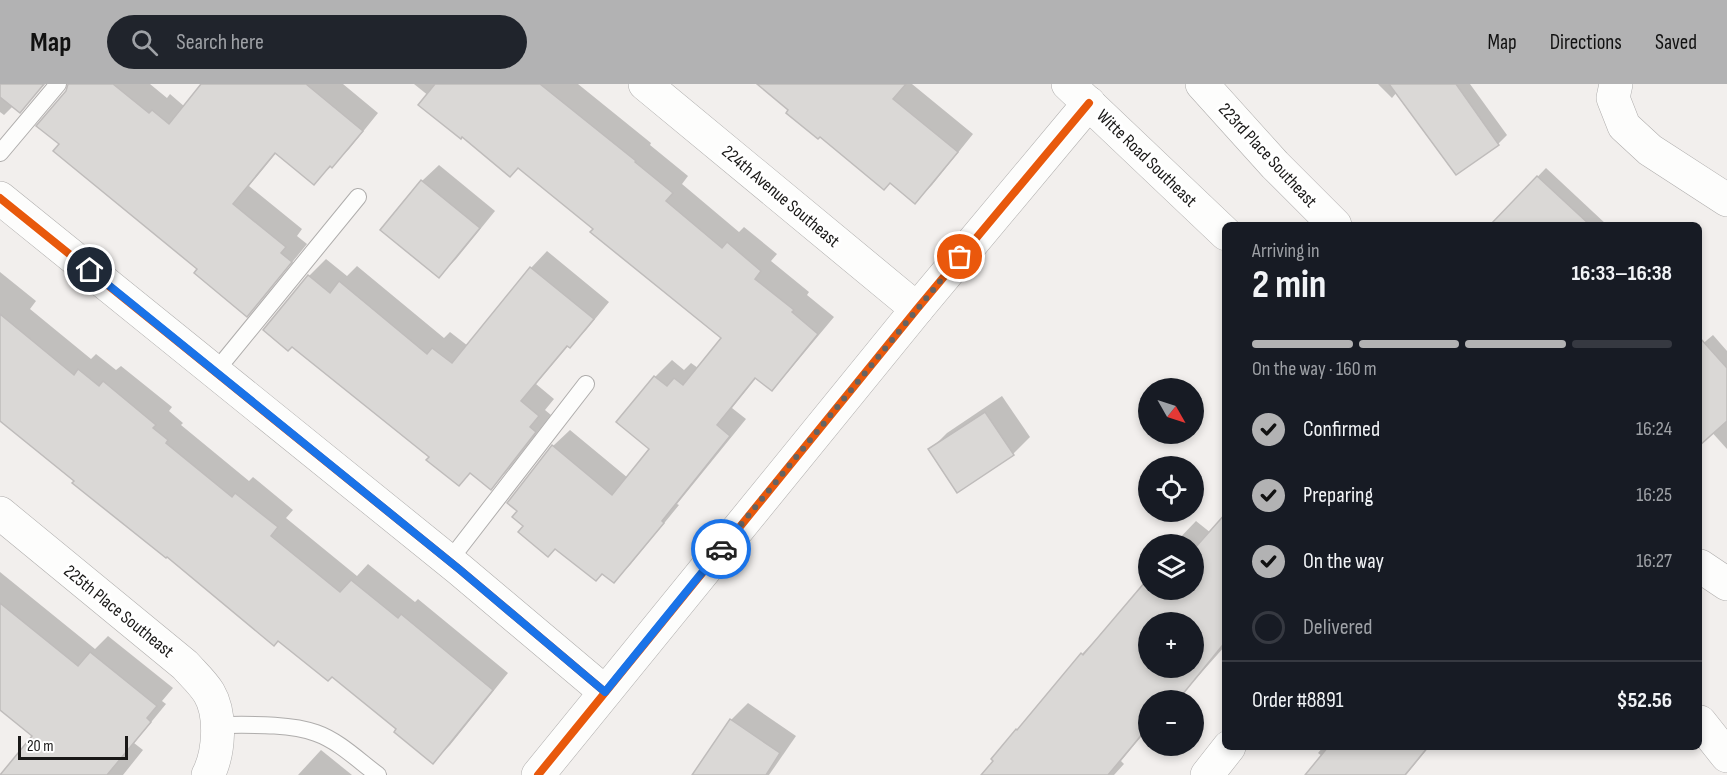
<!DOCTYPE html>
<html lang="en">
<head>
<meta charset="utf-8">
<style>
	:root { --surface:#171b24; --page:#20242c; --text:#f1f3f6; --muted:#9ea1a6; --line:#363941; --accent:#b2b2b3 }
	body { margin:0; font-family:"Sofia Sans Condensed",sans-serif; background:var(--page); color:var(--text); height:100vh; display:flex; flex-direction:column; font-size:22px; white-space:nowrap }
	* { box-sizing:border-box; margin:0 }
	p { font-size:20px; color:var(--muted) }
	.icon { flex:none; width:33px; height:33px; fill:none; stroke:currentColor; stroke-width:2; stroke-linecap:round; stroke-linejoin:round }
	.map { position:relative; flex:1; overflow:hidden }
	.sheet { position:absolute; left:1222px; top:138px; width:480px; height:528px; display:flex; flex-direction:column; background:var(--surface); border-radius:9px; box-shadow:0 3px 9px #0003 }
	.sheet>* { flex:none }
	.needle { width:39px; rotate:129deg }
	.controls { position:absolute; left:1138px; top:294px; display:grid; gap:12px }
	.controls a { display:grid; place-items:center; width:66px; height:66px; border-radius:50%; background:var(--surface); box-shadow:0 3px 9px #0003; font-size:30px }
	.scale { position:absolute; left:18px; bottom:15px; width:110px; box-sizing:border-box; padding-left:6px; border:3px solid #191817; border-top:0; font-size:16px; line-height:21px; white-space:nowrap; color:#191817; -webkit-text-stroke:4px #fff; paint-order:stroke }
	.pin { position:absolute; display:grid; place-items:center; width:51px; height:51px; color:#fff; margin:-26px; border:3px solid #fff; border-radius:50%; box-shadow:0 2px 6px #0007 }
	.courier { position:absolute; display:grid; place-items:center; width:60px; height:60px; margin:-30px; border:4px solid #1a73e8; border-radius:50%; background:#fff; color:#222; box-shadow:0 2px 8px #0007 }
	.head em { font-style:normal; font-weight:700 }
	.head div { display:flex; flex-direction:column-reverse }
	.head { display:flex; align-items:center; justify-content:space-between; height:102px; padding:0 30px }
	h1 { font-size:39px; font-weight:700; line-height:45px }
	.bar { display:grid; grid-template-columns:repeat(4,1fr); gap:9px 6px; align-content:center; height:72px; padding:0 30px }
	.bar i { height:8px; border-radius:4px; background:var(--line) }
	.bar .current { background:var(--accent) }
	.bar p { grid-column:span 4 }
	.line { display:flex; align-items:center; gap:15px; padding:0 30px; border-top:2px solid var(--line) }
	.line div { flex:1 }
	ol { padding:0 30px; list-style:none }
	li { display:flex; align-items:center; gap:18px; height:66px }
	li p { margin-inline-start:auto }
	li .icon { padding:6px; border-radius:50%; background:var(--accent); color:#111; stroke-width:4 }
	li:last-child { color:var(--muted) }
	li i { width:33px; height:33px; border:3px solid var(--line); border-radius:50% }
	header { display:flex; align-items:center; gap:36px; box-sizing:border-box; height:84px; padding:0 30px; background:var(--accent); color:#111 }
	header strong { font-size:28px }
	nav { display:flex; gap:33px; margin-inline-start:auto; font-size:21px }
	.search { width:420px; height:54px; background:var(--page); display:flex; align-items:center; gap:15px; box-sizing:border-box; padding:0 21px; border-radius:33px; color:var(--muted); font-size:22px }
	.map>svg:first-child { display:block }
</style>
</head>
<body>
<header>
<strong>Map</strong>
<div class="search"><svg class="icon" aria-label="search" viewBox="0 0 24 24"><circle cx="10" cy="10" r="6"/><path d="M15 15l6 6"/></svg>Search here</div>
<nav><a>Map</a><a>Directions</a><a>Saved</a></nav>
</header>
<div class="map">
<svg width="1727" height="691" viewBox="0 0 1727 691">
	<rect width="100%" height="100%" fill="#f2efed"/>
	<g fill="#0003" fill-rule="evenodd">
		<polygon points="0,0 45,0 20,27 13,22 4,31 0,28"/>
		<polygon points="70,0 150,0 167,14 170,10 185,23 203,0 343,0 378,29 349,65 314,99 277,68 249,102 302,145 297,152 307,160 263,214 246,231 199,185 61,60"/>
		<polygon points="414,0 578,0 651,59 650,61 688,92 682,100 739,148 744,143 777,170 771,177 809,208 807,211 834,233 788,288 772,305 757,293 732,324 746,335 677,420 679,421 630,481 614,497 603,488 525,442 519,426 553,362 570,346 628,394 651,365 655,293 672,276 684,286 691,279 698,284 723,254 595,145"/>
		<polygon points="759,0 912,0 973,50 932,101 915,118 891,98 790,26"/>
		<polygon points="1378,0 1470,0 1507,51 1498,60 1456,89 1397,8 1392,14"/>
		<polygon points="439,81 495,127 456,175 439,192 422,97"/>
		<polygon points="1546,84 1607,141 1504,141 1497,135"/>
		<polygon points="547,167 609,218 586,246 570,262 569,261 536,300 554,315 545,326 551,331 507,387 491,404 471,388 459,400 431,373 292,261 265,246 309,192 326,175 347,192 357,182 444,254 450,248 468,262 531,184"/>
		<polygon points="0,188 36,217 30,225 91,275 96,270 116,286 121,282 172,323 169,327 183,339 181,341 249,397 253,393 293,426 286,434 357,492 368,480 415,518 418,515 508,589 450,661 433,678 398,645 332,591 279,555 76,397 0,335"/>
		<polygon points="1713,251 1727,267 1727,365 1700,335 1700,262"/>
		<polygon points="1002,312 1030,353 1013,370 930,366 947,349"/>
		<path d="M1226 432 1225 562 1177 616H1149V643L1121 677 1124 680 1114 691H983L1082 570 1098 553 1149 495V506H1194V460H1174L1196 437 1211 449ZM1149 538H1194V584H1149Z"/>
		<polygon points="0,488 95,565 108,552 173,604 162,617 166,620 134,659 143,666 123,691 2,691 34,652 0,625"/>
		<polygon points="748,619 796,652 769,691 694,691 731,636"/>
		<polygon points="1323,663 1429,663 1406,691 1307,691 1322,672 1318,669"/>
		<polygon points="321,666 352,691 298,691"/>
	</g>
	<g fill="#dad8d6" stroke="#bfbcbb" stroke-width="1.5" fill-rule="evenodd">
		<polygon points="0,0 44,0 20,29 0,13"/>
		<polygon points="68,0 113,0 149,29 152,26 169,40 201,0 306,0 363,47 332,84 330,82 314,101 275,69 233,120 286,163 281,169 292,178 247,233 194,189 197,185 53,67 59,60 36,42 66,7"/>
		<polygon points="435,0 540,0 636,77 635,78 673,109 666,117 722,164 727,158 761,187 755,195 794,226 792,228 818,250 772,307 755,294 717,341 730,352 662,437 664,439 614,499 602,490 596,497 555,465 548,473 518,448 523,442 512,433 517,427 507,419 552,361 612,411 649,365 616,338 654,292 667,302 674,294 683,301 721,254 590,148 593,145 518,84 510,93 462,53 461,55 418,21"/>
		<polygon points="757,0 906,0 893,15 958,68 915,120 890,99 884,106 820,53 818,55 786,29 788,26"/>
		<polygon points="1389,0 1456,0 1499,61 1456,91"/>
		<polygon points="1537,92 1590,141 1490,141"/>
		<polygon points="421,96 480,144 439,194 380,146"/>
		<polygon points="530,183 594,235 570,264 567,262 521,317 539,332 530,343 536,348 491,406 470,389 459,402 426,376 429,373 292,263 288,267 263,246 308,191 330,209 339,197 427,270 432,264 452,279"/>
		<polygon points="0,230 74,291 78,285 99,302 103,297 156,341 153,344 168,356 166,359 232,413 235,409 278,443 271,452 340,508 351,496 398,534 401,530 493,606 433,680 394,648 396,645 332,593 328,597 278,557 274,562 167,473 166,474 72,399 74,397 0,337"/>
		<polygon points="1700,254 1727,284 1727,337 1700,361"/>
		<polygon points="985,328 1014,371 957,409 928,365"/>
		<path d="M1226 429V557L1178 616H1149V642L1108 691H981L993 677 991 675 1016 645 1017 646 1081 569 1083 571 1145 498 1143 496 1149 489V506H1194V465ZM1149 538H1194V584H1149Z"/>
		<polygon points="0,519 78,582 90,568 157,622 147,634 151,638 107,691 0,691 32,652 0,626"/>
		<polygon points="730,635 780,669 766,691 692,691"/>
		<polygon points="1328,663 1428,663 1405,691 1305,691"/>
	</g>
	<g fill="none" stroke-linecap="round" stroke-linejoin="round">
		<defs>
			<g id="lane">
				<polyline points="0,69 58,0"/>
				<polyline points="215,288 358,113"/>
				<polyline points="449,477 586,300"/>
				<path d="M217 641C246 641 289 639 316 649 339 657 359 677 378 691"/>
			</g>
			<g id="street">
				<polyline points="645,0 917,225"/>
				<polyline points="1202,0 1275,81 1335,141"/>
				<polyline points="1616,0 1613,14 1624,42 1650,66 1727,116"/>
				<polyline points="0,114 459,485 605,608"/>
				<path d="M0 429 185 581C193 590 203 599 209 609 222 631 219 670 208 691"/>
				<polyline points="1700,482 1727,500"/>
				<polyline points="538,691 917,225 1089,19"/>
				<polyline points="1207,691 1229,663"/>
			</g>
			<g id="secondary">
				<polyline points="1068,0 1226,150"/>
				<polyline points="1700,638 1727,672"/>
			</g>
		</defs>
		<use href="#lane" stroke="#afadac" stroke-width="18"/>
		<use href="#street" stroke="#afadac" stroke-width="34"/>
		<use href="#secondary" stroke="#afadac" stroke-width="34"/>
		<use href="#lane" stroke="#fdfdfc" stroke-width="16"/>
		<use href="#street" stroke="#fdfdfc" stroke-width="33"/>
		<use href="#secondary" stroke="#fdfdfc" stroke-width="33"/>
		<defs>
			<g id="cycleway">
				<polyline points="0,114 459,485 605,608"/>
				<polyline points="538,691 917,225 1089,19"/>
			</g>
		</defs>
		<use href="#cycleway" stroke="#fff" stroke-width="11"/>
		<use href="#cycleway" stroke="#e8590c" stroke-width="8"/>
	</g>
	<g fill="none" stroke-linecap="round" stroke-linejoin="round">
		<polyline stroke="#656362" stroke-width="6" stroke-dasharray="0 10.8" points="721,465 960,173"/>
		<polyline stroke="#1a73e8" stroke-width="8" points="90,186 459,485 605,608 721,465"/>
	</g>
	<g text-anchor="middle" stroke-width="6" stroke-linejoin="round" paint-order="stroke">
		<g font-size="18" fill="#191817" stroke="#fff">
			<text transform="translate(1268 71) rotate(47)" y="6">223rd Place Southeast</text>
			<text transform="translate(1147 74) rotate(44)" y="6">Witte Road Southeast</text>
			<text transform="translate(781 112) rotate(40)" y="6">224th Avenue Southeast</text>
			<text transform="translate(119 527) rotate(39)" y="6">225th Place Southeast</text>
		</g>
	</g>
</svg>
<div class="controls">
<a><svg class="needle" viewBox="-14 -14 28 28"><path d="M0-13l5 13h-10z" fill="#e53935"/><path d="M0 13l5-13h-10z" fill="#9ea1a6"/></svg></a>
<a><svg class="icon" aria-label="locate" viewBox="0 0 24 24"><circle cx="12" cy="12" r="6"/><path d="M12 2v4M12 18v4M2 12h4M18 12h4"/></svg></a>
<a><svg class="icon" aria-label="layers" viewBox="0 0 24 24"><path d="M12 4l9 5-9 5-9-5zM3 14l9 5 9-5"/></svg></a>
<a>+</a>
<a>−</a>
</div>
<div class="scale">20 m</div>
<div class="pin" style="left:960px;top:173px;background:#ea580c"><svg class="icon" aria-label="bag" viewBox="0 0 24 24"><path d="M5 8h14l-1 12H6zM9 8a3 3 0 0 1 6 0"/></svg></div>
<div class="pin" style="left:90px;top:186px;background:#1f2937"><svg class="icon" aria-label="home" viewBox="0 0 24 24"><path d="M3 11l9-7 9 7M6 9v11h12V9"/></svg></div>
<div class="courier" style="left:721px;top:465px"><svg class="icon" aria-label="car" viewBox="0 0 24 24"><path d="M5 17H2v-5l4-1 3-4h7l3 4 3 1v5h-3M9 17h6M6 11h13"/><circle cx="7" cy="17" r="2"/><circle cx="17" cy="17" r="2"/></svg></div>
<section class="sheet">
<div class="head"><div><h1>2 min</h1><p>Arriving in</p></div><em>16:33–16:38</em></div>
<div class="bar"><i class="current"></i><i class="current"></i><i class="current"></i><i></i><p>On the way · 160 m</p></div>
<ol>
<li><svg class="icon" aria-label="check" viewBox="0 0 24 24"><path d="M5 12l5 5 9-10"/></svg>Confirmed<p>16:24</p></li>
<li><svg class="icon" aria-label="check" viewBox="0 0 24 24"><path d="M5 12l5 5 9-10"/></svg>Preparing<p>16:25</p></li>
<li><svg class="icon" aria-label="check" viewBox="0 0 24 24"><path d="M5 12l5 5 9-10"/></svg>On the way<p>16:27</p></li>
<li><i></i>Delivered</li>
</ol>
<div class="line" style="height:78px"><div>Order #8891</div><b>$52.56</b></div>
</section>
</div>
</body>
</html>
